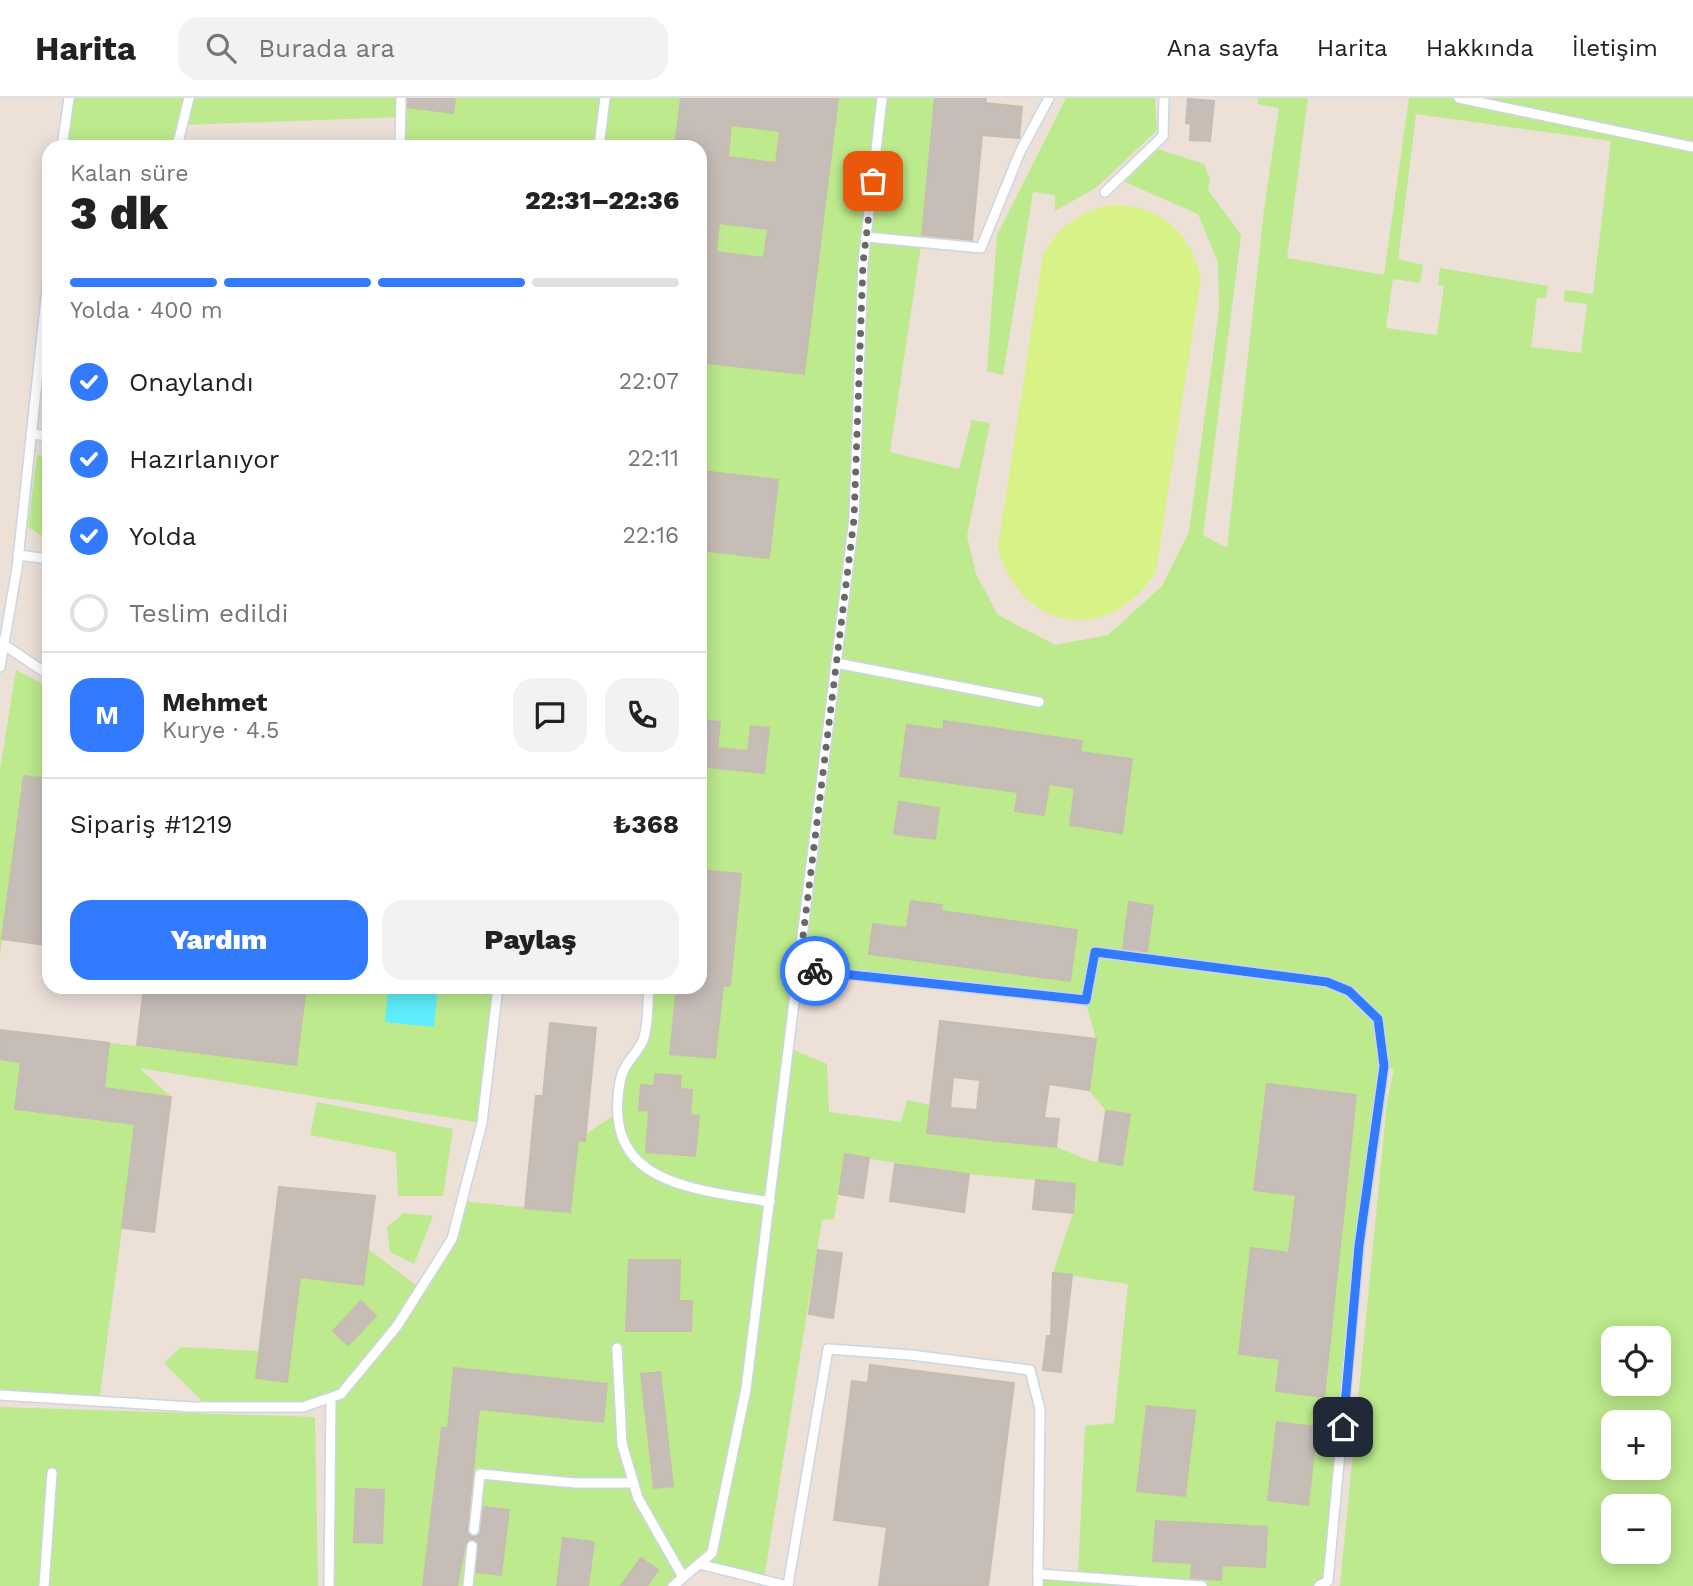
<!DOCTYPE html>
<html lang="tr">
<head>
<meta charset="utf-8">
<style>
	:root { --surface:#fff; --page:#f2f2f2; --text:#222; --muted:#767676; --line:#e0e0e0; --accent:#327bff }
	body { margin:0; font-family:"Work Sans",sans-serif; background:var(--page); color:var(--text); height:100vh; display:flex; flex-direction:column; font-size:26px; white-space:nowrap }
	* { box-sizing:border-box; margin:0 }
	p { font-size:23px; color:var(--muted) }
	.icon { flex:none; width:38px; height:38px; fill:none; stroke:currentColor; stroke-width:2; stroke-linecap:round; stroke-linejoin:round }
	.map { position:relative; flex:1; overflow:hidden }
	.panel { position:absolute; left:42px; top:42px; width:665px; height:854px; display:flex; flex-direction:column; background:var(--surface); border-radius:21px; box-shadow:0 4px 18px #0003 }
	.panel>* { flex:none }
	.tools { position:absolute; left:1601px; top:1228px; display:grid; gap:14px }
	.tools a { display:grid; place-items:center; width:70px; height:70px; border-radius:14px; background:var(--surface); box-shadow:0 4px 18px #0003; font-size:35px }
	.pin { position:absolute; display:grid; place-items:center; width:60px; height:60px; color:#fff; margin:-30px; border-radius:14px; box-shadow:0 4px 10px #0006 }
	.courier { position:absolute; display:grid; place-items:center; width:70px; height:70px; margin:-35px; border:5px solid #327bff; border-radius:50%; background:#fff; color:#222; box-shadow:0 2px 9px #0007 }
	.overview em { font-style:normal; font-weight:800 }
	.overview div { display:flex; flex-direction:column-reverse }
	.overview { display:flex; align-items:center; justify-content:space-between; height:119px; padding:0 28px }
	h1 { font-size:46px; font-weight:800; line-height:52px }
	.bar { display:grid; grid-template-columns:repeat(4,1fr); gap:10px 7px; align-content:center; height:84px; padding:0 28px }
	.bar i { height:9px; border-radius:5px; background:var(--line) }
	.bar .active { background:var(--accent) }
	.bar p { grid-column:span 4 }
	.line { display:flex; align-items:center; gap:18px; padding:0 28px; border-top:2px solid var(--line) }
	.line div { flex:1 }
	.round { display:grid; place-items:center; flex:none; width:74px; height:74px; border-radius:21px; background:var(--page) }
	ol { padding:0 28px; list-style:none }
	li { display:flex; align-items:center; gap:21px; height:77px }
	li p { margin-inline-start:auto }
	li .icon { padding:7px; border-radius:50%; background:var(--accent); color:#fff; stroke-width:4 }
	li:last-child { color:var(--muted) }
	li i { width:38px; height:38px; border:4px solid var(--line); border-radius:50% }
	.cta { display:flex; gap:14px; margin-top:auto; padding:14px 28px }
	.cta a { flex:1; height:80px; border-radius:21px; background:var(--accent); color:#fff; font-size:28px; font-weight:800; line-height:80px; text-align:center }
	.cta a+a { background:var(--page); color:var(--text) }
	header { display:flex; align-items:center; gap:42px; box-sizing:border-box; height:98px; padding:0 35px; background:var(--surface); border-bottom:2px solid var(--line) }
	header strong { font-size:33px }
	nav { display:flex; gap:38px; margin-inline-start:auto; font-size:24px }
	.search { width:490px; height:63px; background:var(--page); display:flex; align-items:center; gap:18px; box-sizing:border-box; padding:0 24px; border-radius:21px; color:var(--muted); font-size:26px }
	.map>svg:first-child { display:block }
</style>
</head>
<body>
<header>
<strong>Harita</strong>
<div class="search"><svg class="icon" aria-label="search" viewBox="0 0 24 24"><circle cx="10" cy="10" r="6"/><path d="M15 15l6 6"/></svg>Burada ara</div>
<nav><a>Ana sayfa</a><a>Harita</a><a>Hakkında</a><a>İletişim</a></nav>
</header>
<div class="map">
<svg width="1693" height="1488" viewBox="0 0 1693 1488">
	<rect width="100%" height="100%" fill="#ece0d7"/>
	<g fill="#bcea8c" fill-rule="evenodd">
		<polygon points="69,0 603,0 595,49 400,49 401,19 183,27 177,49 62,49"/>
		<path d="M606 0H935L922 140 890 354 959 371 972 322 990 325 967 438 976 476 998 517 1055 547 1108 537 1162 488 1189 434 1219 213 1218 164 1198 116 1125 84 1158 51 1204 66 1210 81 1208 92 1241 137 1203 437 1227 450 1264 112 1279 10 1258 6V0H1308L1287 160 1384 177 1409 0H1693V1488H1340L1387 1004 1394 971 1384 968 1359 1148 1328 1488H1038V1476L1078 1478 1085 1328 1114 1325 1128 1186 1053 1175 1073 1115 1075 1086 969 1076 845 1057 834 1121 822 1122 764 1481 699 1466 673 1488H329L331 1300 303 1309H208L164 1265 181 1249 259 1253 279 1089 375 1098 368 1151 420 1190 452 1141 462 1103 570 1114 577 1042 616 1016 622 975 644 941 651 889H700V49H600ZM1416 16 1611 43 1593 196 1565 192 1564 203 1587 206 1581 255 1531 249 1537 200H1546L1548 188 1440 170 1438 187 1444 188 1437 237 1386 230 1393 181 1420 185 1423 167 1398 161ZM799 871 1085 902 1096 941 1089 992 1106 1013 1130 1016 1122 1066 1091 1063 1056 1049 928 1035 930 1007 907 1002 901 1024 829 1014 827 966 789 950ZM1614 1241H1659V1286H1614ZM1614 1325H1659V1370H1614ZM1614 1409H1659V1454H1614Z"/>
		<polygon points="1066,0 1155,0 1157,32 1097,89 1055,113 1055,97 1033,94 1003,277 987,273 997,137"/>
		<polygon points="37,357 49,358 49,443 28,429"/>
		<polygon points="16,572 49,589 49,681 24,678 49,834 46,847 2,842 0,857 0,672"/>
		<polygon points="306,889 496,889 482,1025 139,970 171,999 154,1134 122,1130 99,1303 0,1297 0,932 296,967"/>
		<polygon points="317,1004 453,1031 443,1098 398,1098 396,1054 310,1037"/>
		<polygon points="404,1115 433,1118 414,1166 390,1154 387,1129"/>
		<polygon points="0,1309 315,1319 318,1488 0,1488"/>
	</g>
	<path fill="#d7f387" d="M1110 107C1159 107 1189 132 1201 180L1156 473C1111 548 1019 535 998 449L1043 156C1060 128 1078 115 1110 107Z"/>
	<polygon fill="#5dedfc" points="388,889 438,889 434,929 385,924"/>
	<g fill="#c7bdb7" stroke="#c8bcb1" stroke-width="2" fill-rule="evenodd">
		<polygon points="408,0 455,0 453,15 408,9"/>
		<path d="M681 0H838L804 276 700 264V49H675ZM731 27 780 33 776 65 728 59ZM719 125 768 131 764 160 716 154Z"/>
		<polygon points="935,0 986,0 985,5 1022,9 1019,40 982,37 972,142 922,137"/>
		<polygon points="1188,1 1214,3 1210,43 1190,42 1191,26 1186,25"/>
		<polygon points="701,373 778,382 769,460 700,452"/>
		<polygon points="700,622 720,624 717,650 748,653 751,628 769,630 764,675 700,668"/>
		<polygon points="944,623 1082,643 1080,654 1132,661 1122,735 1070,727 1075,690 1049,686 1044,717 1015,713 1018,694 900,678 907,627 943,632"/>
		<polygon points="24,678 49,681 49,821 46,847 2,841"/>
		<polygon points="899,704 939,710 935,741 894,736"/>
		<polygon points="700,772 741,776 730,888 723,888 715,960 670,956 677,889 700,889"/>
		<polygon points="911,803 942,807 941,813 1077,832 1070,883 869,856 873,826 907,830"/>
		<polygon points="1129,804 1153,808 1147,854 1123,851"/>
		<polygon points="144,889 306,889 296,967 137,947"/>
		<path d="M940 923 1096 941 1089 992 1049 986 1044 1020 1059 1021 1056 1049 927 1035ZM953 979 980 982 977 1012 950 1010Z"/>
		<polygon points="550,925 596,930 585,1043 578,1042 570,1114 525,1110 536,998 543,998"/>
		<polygon points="0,932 109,945 104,990 171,999 154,1134 122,1130 135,1026 15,1011 21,964 0,961"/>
		<polygon points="655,976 681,978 680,991 692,992 690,1017 699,1018 695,1058 646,1054 649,1013 639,1012 641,987 654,988"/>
		<polygon points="1267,986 1356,997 1324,1299 1276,1293 1280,1261 1239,1256 1251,1150 1289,1155 1296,1097 1254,1092"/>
		<polygon points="1106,1013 1130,1016 1122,1067 1099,1063"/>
		<polygon points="845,1056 869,1060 863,1100 839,1096"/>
		<polygon points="895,1066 969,1076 964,1114 890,1103"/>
		<polygon points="1036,1082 1075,1086 1073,1115 1033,1111"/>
		<polygon points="279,1089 375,1098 363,1187 300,1179 287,1284 256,1280"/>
		<polygon points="818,1152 842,1155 833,1220 809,1216"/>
		<polygon points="629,1162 680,1162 679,1203 692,1203 691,1233 626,1233"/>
		<polygon points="1053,1175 1072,1177 1061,1274 1043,1272 1047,1238 1051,1238"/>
		<polygon points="361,1203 376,1218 348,1247 333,1233"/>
		<polygon points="870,1267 1014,1285 988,1488 879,1488 887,1429 834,1422 852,1283 868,1285"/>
		<polygon points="454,1270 607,1286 603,1324 479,1311 467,1432 473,1439 480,1436 484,1409 509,1412 501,1477 476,1474 479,1448 472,1441 465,1447 457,1488 423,1488 442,1330 448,1330"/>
		<polygon points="660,1274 673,1388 654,1390 641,1276"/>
		<polygon points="1147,1308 1195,1313 1185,1398 1137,1393"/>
		<polygon points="1277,1324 1317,1329 1308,1407 1268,1402"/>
		<polygon points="356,1391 384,1392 382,1445 354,1444"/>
		<polygon points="1156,1423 1267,1429 1265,1469 1222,1467 1221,1482 1191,1480 1192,1465 1153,1463"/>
		<polygon points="563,1440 594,1444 588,1488 557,1488"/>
		<polygon points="641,1460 658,1472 647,1488 621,1488"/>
	</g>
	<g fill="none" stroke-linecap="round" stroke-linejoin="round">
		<defs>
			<g id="service">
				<polyline points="1459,0 1693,49"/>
				<polyline points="62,49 69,0"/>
				<polyline points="177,49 189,0"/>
				<polyline points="400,49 401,0"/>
				<polyline points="599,49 605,0"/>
				<polyline points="1105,94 1163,38 1164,0"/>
				<polyline points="866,139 981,150 1020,54 1049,0"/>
				<polyline points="31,336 49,338"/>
				<polyline points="18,457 49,461"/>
				<polyline points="0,544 49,577"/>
				<polyline points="836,565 1039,604"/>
				<polyline points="0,569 17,470 49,172"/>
				<polyline points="799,871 1086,902 1095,854 1327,884 1349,893 1378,921 1384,968 1359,1148 1328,1483 1319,1488"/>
				<path d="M649 889C647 905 649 928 643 942 638 955 624 965 621 979 598 1087 691 1090 770 1104"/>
				<polyline points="617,1250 622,1346 638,1400 683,1479"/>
				<polyline points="0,1297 192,1309 303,1309 341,1296 397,1228 452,1141 482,1025 498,889"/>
				<polyline points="474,1432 480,1376 575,1385 633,1385"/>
				<polyline points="699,1466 788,1488"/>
				<polyline points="788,1487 828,1251 911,1257 1030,1272 1040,1311 1038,1476"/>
				<polyline points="44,1488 52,1375"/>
				<polyline points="329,1488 331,1300"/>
				<polyline points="468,1488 472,1448"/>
				<polyline points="673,1488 712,1455 746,1291 854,421 863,165 882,0"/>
				<polyline points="1038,1488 1038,1476 1202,1488"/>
			</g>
		</defs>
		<use href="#service" stroke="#ccd5e3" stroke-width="12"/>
		<use href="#service" stroke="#fff" stroke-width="9"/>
	</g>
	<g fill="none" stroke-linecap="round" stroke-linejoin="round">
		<polyline stroke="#6d6865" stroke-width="7" stroke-dasharray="0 12.6" points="815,873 799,871 854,421 863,165 873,83"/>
		<polyline stroke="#327bff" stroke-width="9" points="815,873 1086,902 1095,854 1327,884 1349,893 1378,921 1384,968 1359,1148 1343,1329"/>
	</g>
</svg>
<div class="tools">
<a><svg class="icon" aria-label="locate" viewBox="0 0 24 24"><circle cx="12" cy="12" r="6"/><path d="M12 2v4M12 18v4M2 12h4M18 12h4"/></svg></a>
<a>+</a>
<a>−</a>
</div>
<div class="pin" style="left:873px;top:83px;background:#ea580c"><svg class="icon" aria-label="bag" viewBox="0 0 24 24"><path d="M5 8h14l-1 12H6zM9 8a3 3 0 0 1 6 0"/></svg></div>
<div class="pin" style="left:1343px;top:1329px;background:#1f2937"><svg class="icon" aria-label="home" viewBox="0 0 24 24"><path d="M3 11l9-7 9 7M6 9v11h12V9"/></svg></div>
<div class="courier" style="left:815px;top:873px"><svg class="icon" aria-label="bike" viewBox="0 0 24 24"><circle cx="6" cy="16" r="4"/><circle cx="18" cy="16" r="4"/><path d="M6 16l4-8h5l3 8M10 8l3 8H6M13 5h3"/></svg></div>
<section class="panel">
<div class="overview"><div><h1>3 dk</h1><p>Kalan süre</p></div><em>22:31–22:36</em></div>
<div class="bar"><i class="active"></i><i class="active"></i><i class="active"></i><i></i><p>Yolda · 400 m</p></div>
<ol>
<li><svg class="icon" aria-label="check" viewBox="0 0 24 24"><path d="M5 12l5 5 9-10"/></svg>Onaylandı<p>22:07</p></li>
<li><svg class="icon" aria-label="check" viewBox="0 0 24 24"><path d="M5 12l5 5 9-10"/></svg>Hazırlanıyor<p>22:11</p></li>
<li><svg class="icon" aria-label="check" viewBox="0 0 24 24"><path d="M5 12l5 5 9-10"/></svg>Yolda<p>22:16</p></li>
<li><i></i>Teslim edildi</li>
</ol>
<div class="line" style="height:126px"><b class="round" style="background:var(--accent);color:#fff">M</b><div><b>Mehmet</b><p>Kurye · 4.5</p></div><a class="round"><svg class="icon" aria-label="chat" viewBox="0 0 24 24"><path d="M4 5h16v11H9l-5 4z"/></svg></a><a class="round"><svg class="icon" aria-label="phone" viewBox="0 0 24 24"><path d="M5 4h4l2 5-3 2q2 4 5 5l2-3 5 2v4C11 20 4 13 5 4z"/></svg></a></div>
<div class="line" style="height:91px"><div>Sipariş #1219</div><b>₺368</b></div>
<div class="cta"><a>Yardım</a><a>Paylaş</a></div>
</section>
</div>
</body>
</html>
